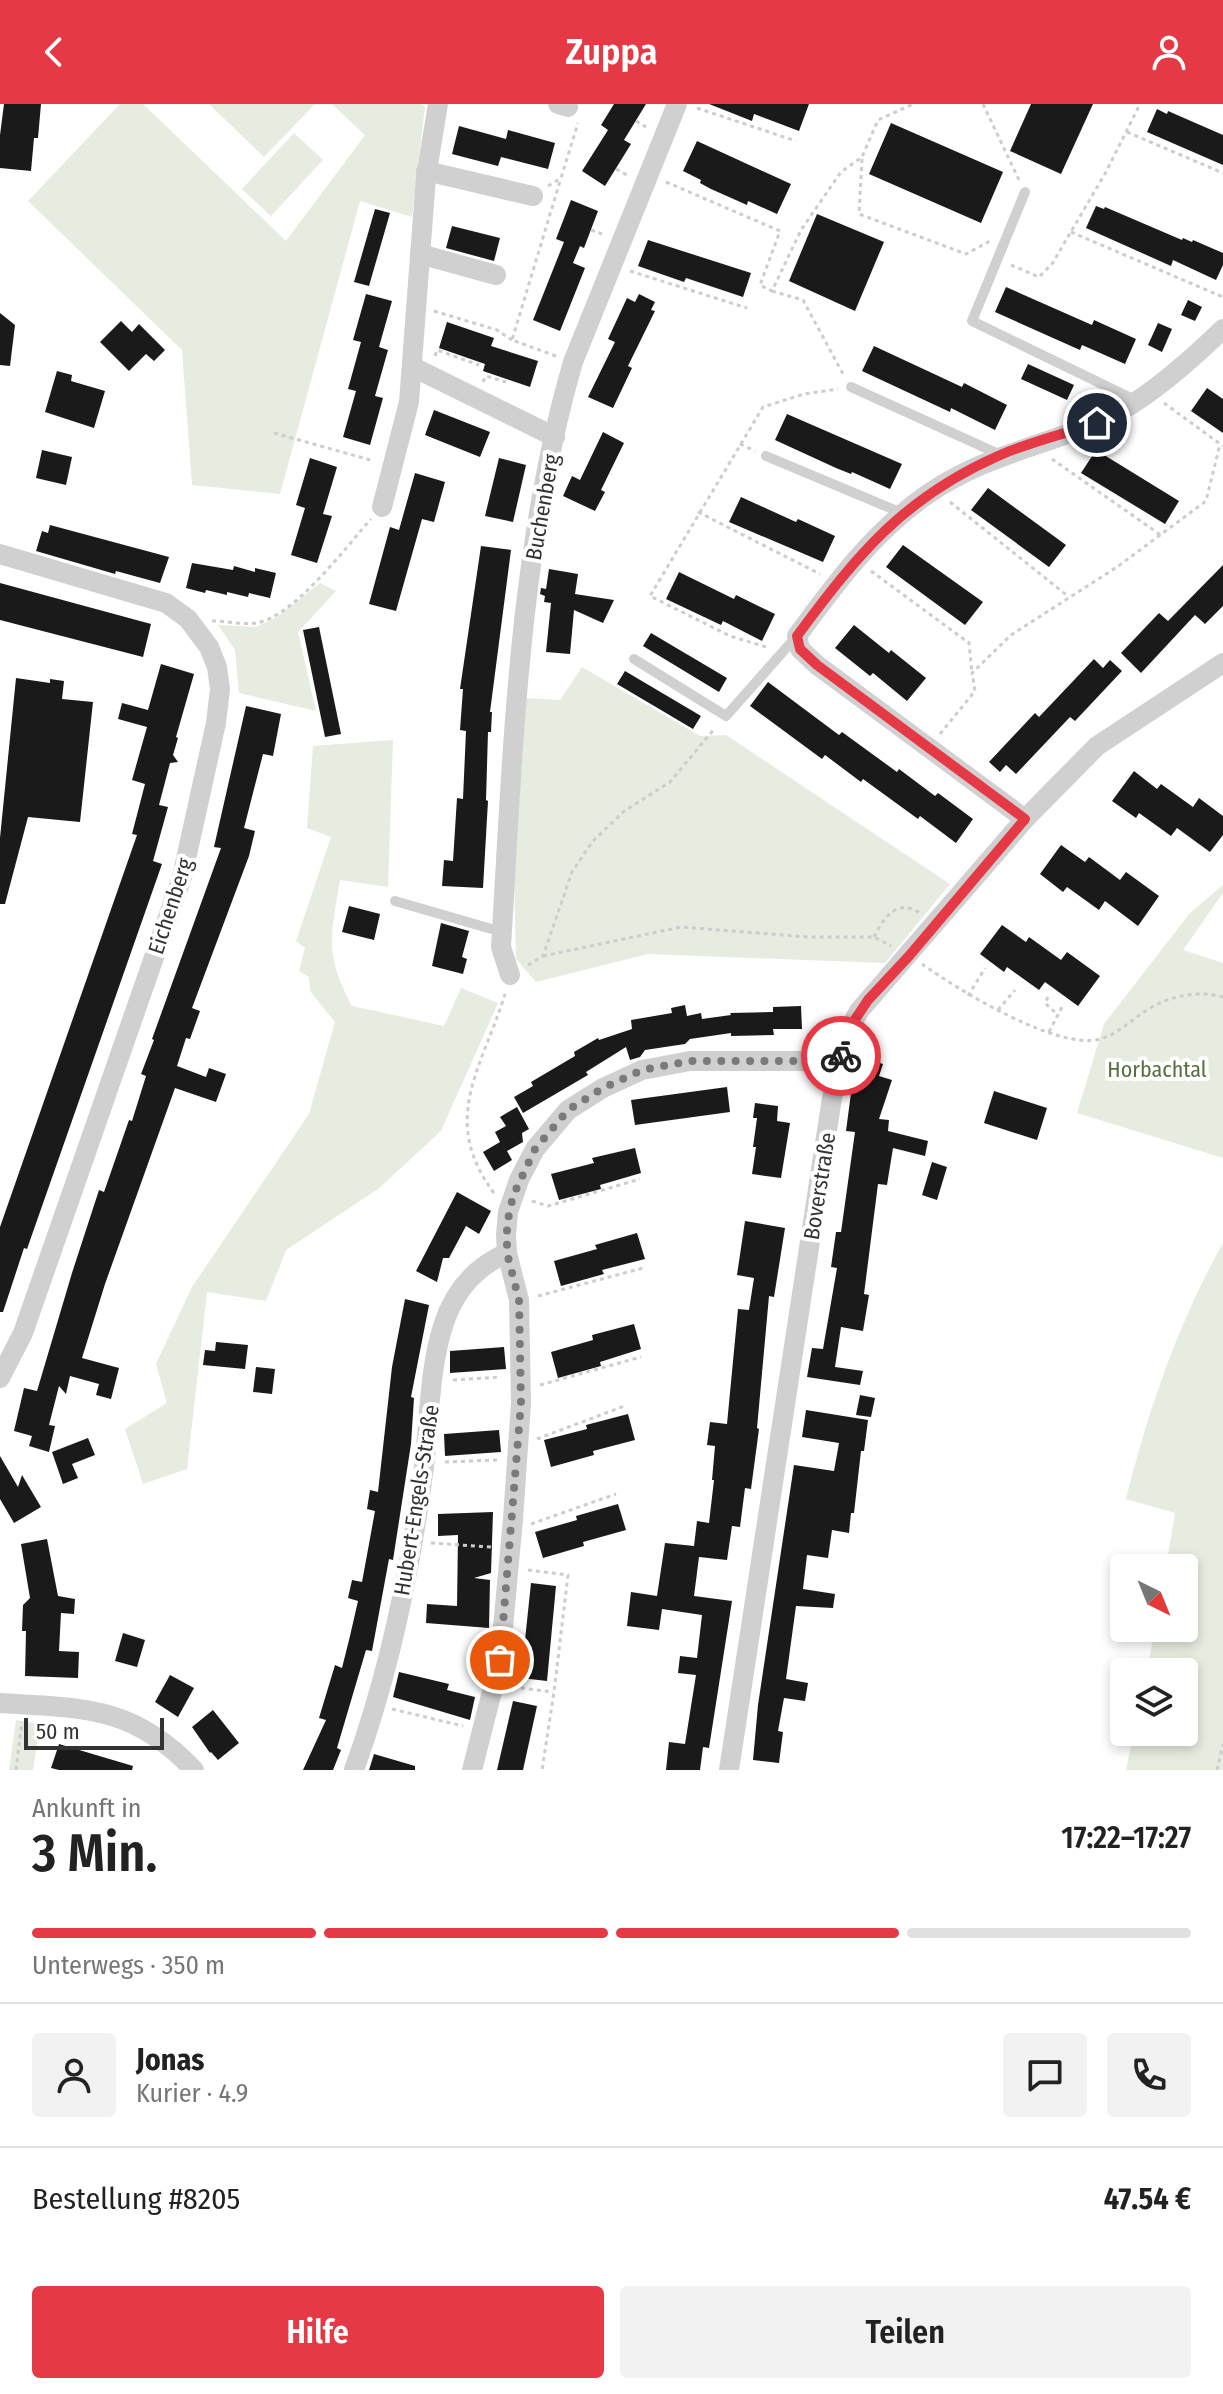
<!DOCTYPE html>
<html lang="de">
<head>
<meta charset="utf-8">
<style>
	:root { --surface:#fff; --page:#f2f2f2; --text:#222; --muted:#767676; --line:#e0e0e0; --accent:#e63946 }
	body { margin:0; font-family:"Fira Sans Condensed",sans-serif; background:var(--page); color:var(--text); height:100vh; display:flex; flex-direction:column; font-size:30px; white-space:nowrap }
	* { box-sizing:border-box; margin:0 }
	p { font-size:26px; color:var(--muted) }
	.icon { flex:none; width:44px; height:44px; fill:none; stroke:currentColor; stroke-width:2; stroke-linecap:round; stroke-linejoin:round }
	.map { position:relative; height:1666px; overflow:hidden }
	.panel { display:flex; flex-direction:column; background:var(--surface); flex:1 }
	.panel>* { flex:none }
	.needle { width:52px; rotate:137deg }
	.fabs { position:absolute; left:1110px; top:1450px; display:grid; gap:16px }
	.fabs a { display:grid; place-items:center; width:88px; height:88px; border-radius:8px; background:var(--surface); box-shadow:0 4px 12px #0003; font-size:40px }
	.scale { position:absolute; left:24px; bottom:20px; width:140px; box-sizing:border-box; padding-left:8px; border:4px solid #333; border-top:0; font-size:22px; line-height:28px; white-space:nowrap; color:#333; -webkit-text-stroke:6px #fff; paint-order:stroke }
	.pin { position:absolute; display:grid; place-items:center; width:68px; height:68px; color:#fff; margin:-34px; border:4px solid #fff; border-radius:50%; box-shadow:0 2px 8px #0007 }
	.courier { position:absolute; display:grid; place-items:center; width:80px; height:80px; margin:-40px; border:6px solid #e63946; border-radius:50%; background:#fff; color:#222; box-shadow:0 2px 10px #0007 }
	.overview em { font-style:normal; font-weight:600 }
	.overview div { display:flex; flex-direction:column-reverse }
	.overview { display:flex; align-items:center; justify-content:space-between; height:136px; padding:0 32px }
	h1 { font-size:52px; font-weight:600; line-height:60px }
	.bar { display:grid; grid-template-columns:repeat(4,1fr); gap:12px 8px; align-content:center; height:96px; padding:0 32px }
	.bar i { height:10px; border-radius:6px; background:var(--line) }
	.bar .on { background:var(--accent) }
	.bar p { grid-column:span 4 }
	.line { display:flex; align-items:center; gap:20px; padding:0 32px; border-top:2px solid var(--line) }
	.line div { flex:1 }
	.round { display:grid; place-items:center; flex:none; width:84px; height:84px; border-radius:8px; background:var(--page) }
	.primary-button { display:flex; gap:16px; margin-top:auto; padding:16px 32px }
	.primary-button a { flex:1; height:92px; border-radius:8px; background:var(--accent); color:#fff; font-size:32px; font-weight:600; line-height:92px; text-align:center }
	.primary-button a+a { background:var(--page); color:var(--text) }
	header { display:flex; justify-content:space-between; align-items:center; height:104px; padding:0 32px; background:var(--accent); color:#fff; font-size:36px; font-weight:600 }
	.map>svg:first-child { display:block }
</style>
</head>
<body>
<header><svg class="icon" aria-label="back" viewBox="0 0 24 24"><path d="M15 5l-7 7 7 7"/></svg>Zuppa<svg class="icon" aria-label="person" viewBox="0 0 24 24"><circle cx="12" cy="8" r="4"/><path d="M4 21q1-7 8-7t8 7"/></svg></header>
<div class="map">
<svg width="1223" height="1666" viewBox="0 0 1223 1666">
	<rect width="100%" height="100%" fill="#fff"/>
	<g fill="#e6ecdf">
		<polygon points="120,0 143,0 286,137 365,31 332,0 421,0 425,3 412,113 360,97 280,390 192,381 182,246 28,97"/>
		<polygon points="209,0 315,0 264,53"/>
		<polygon points="294,29 323,56 271,112 242,85"/>
		<polygon points="320,479 336,487 298,528 316,607 239,589 235,546 218,521 256,523 277,513"/>
		<polygon points="582,563 700,632 726,631 950,780 885,859 648,850 536,878 516,855 514,770 526,594 560,596"/>
		<path d="M393 636 388 783 340 776C331 830 324 851 352 902L444 922 461 884 498 899 441 1027 378 1085 286 1146 266 1197 207 1188 187 1365 143 1380 125 1325 167 1299 156 1260 192 1183 309 1010 335 918 310 887 309 873 299 867 305 844 296 837 331 733 307 724 313 642Z"/>
		<polygon points="1223,781 1223,789 1183,846 1223,859 1223,1054 1077,1009 1104,920 1190,809"/>
		<path d="M1223 1139V1666H1126L1134 1628H1184V1568H1147L1155 1524H1184V1464H1166L1175 1409 1126 1395C1148 1307 1178 1219 1223 1139Z"/>
		<polygon points="16,1616 40,1620 33,1666 9,1666"/>
	</g>
	<g fill="#1a1a1a">
		<polygon points="4,0 41,0 38,34 34,34 31,67 0,64 0,31"/>
		<polygon points="614,0 646,0 624,36 631,40 605,82 582,67 608,26 601,21"/>
		<polygon points="709,0 809,0 799,27 754,10 752,17"/>
		<polygon points="1031,0 1093,0 1061,70 1010,47"/>
		<polygon points="1157,5 1167,10 1168,7 1223,31 1223,61 1147,28"/>
		<polygon points="891,19 1003,68 981,119 869,70"/>
		<polygon points="459,22 506,35 508,26 555,39 548,65 501,53 498,62 452,50"/>
		<polygon points="697,37 791,80 777,110 748,97 747,101 711,85 700,79 701,76 683,67"/>
		<polygon points="571,96 598,107 584,144 580,142 573,159 585,164 560,227 533,216 564,138 556,135"/>
		<polygon points="1096,102 1104,105 1105,103 1182,136 1183,134 1192,138 1193,136 1223,149 1223,161 1216,176 1173,156 1171,162 1086,124"/>
		<polygon points="375,105 390,109 369,182 354,178"/>
		<polygon points="817,110 884,138 855,207 789,177"/>
		<polygon points="452,122 500,134 494,157 446,144"/>
		<polygon points="648,136 751,169 743,193 686,174 684,178 638,162"/>
		<polygon points="1006,183 1092,221 1094,216 1136,235 1125,260 1082,241 1080,246 995,208"/>
		<polygon points="366,190 392,197 379,243 388,246 375,292 383,294 370,341 343,333 356,287 348,285 361,238 353,236"/>
		<polygon points="639,190 655,198 651,206 655,207 628,262 632,264 613,304 588,293 615,238 608,235 627,194 635,198"/>
		<polygon points="1188,196 1202,203 1195,217 1181,211"/>
		<polygon points="0,209 15,221 10,262 0,261"/>
		<polygon points="121,217 132,228 139,220 165,246 154,257 146,250 129,267 100,238"/>
		<polygon points="447,218 494,234 491,242 538,257 530,283 483,267 485,260 439,244"/>
		<polygon points="1158,219 1172,225 1162,248 1148,241"/>
		<polygon points="874,242 962,283 964,279 1007,301 995,326 951,304 950,308 862,267"/>
		<polygon points="1028,260 1074,281 1067,296 1021,275"/>
		<polygon points="57,267 72,271 71,277 105,287 94,324 45,308"/>
		<polygon points="1207,284 1223,295 1223,329 1191,307"/>
		<polygon points="434,306 490,328 480,353 425,331"/>
		<polygon points="787,310 902,360 890,385 852,368 851,370 836,364 775,336"/>
		<polygon points="603,328 624,339 601,386 605,388 595,407 563,392 572,372 580,376"/>
		<polygon points="42,346 72,353 66,381 36,374"/>
		<polygon points="1096,346 1179,397 1165,420 1081,369"/>
		<polygon points="310,354 337,363 323,410 332,412 317,459 291,451 305,404 296,401"/>
		<polygon points="499,354 526,361 513,418 485,412"/>
		<polygon points="415,369 445,378 434,418 422,415 396,507 369,500 390,423 399,426"/>
		<polygon points="988,384 1066,441 1049,463 971,406"/>
		<polygon points="741,393 796,418 798,415 835,432 823,458 729,418"/>
		<polygon points="50,421 169,453 160,479 116,467 115,470 36,447 42,427 48,429"/>
		<polygon points="903,441 983,498 965,521 886,463"/>
		<polygon points="481,442 511,446 490,608 492,608 491,628 488,628 486,696 488,697 483,784 442,782 444,756 453,757 457,694 463,695 466,627 460,626 463,585 460,585"/>
		<polygon points="192,459 233,466 234,462 255,468 255,464 276,469 270,494 249,489 248,493 227,488 227,491 206,486 205,489 186,484"/>
		<polygon points="1223,461 1223,502 1205,520 1195,511 1141,569 1121,549 1159,509 1168,517"/>
		<polygon points="549,465 578,470 575,490 614,496 603,519 574,506 570,550 546,548 551,499 544,498 545,492 540,490 541,484 546,485"/>
		<polygon points="679,468 734,495 736,491 775,510 762,537 723,517 721,521 666,495"/>
		<polygon points="0,479 151,520 143,553 0,516"/>
		<polygon points="854,521 889,549 891,546 926,574 907,597 873,569 870,572 835,544"/>
		<polygon points="319,523 341,630 325,633 303,526"/>
		<polygon points="651,529 727,574 719,588 643,542"/>
		<polygon points="1094,555 1103,564 1110,556 1122,567 1075,617 1070,613 1016,670 1006,661 1000,668 989,658 1035,609 1039,613"/>
		<polygon points="161,560 194,570 176,633 178,634 173,651 178,658 170,659 159,701 168,703 153,757 162,760 27,1145 24,1144 3,1208 0,1208 0,1123 137,731 132,730 145,680 132,676 147,623 118,615 122,599 148,606"/>
		<polygon points="625,567 701,612 693,625 617,580"/>
		<polygon points="16,574 50,579 50,575 64,577 62,595 93,598 80,718 28,713 5,800 0,800 0,734"/>
		<polygon points="768,578 839,631 842,628 897,668 899,665 935,692 938,689 973,715 956,739 920,712 918,715 863,675 861,678 825,651 822,655 750,602"/>
		<polygon points="246,602 281,610 273,652 263,650 244,724 255,727 249,752 192,904 200,907 190,935 186,934 177,962 206,973 209,964 226,970 216,998 175,984 105,1180 82,1254 119,1264 111,1295 96,1291 99,1280 70,1272 66,1290 59,1282 49,1321 55,1322 49,1348 29,1342 32,1332 14,1327 24,1284 37,1287 72,1169 99,1086 104,1088 129,1016 132,1017 146,972 141,970 154,936 152,935 221,744 214,743"/>
		<polygon points="1134,667 1157,685 1161,680 1193,703 1199,694 1223,712 1223,731 1210,748 1177,724 1171,732 1139,709 1136,714 1112,697"/>
		<polygon points="1061,741 1085,758 1089,753 1120,776 1126,768 1159,792 1138,822 1105,797 1099,806 1067,783 1063,788 1040,770"/>
		<polygon points="349,802 380,810 374,836 342,828"/>
		<polygon points="441,819 469,827 462,853 467,855 463,870 432,862"/>
		<polygon points="1002,821 1026,838 1029,833 1061,856 1067,848 1100,872 1078,902 1045,878 1039,886 1007,863 1004,868 980,850"/>
		<polygon points="685,901 687,912 701,909 702,915 731,911 730,909 773,908 773,903 801,902 802,925 773,925 774,931 731,932 731,929 690,935 685,940 645,946 640,953 630,956 626,943 586,968 588,971 523,1009 514,993 533,982 531,978 575,952 574,948 598,934 599,936 632,925 631,916 672,909 671,904"/>
		<polygon points="862,953 883,960 879,972 892,976 879,1015 889,1016 888,1027 928,1037 925,1052 893,1044 887,1081 878,1080 864,1190 869,1191 863,1227 841,1223 835,1263 863,1267 860,1281 807,1273 812,1244 823,1245 837,1164 831,1163 836,1128 841,1128 855,1028 846,1027 851,989"/>
		<polygon points="727,983 730,1008 635,1021 631,996"/>
		<polygon points="994,987 1047,1004 1037,1036 984,1019"/>
		<polygon points="755,999 778,1002 777,1017 790,1019 781,1074 752,1070 756,1043 753,1043 757,1014 753,1014"/>
		<polygon points="517,1003 529,1025 522,1029 523,1038 507,1047 512,1056 494,1067 483,1048 500,1038 495,1028 506,1022 500,1013"/>
		<polygon points="635,1044 641,1069 600,1081 601,1085 559,1096 551,1070 594,1059 592,1054"/>
		<polygon points="932,1058 947,1063 937,1096 922,1091"/>
		<polygon points="457,1088 491,1107 479,1130 466,1122 449,1154 443,1154 437,1178 416,1167"/>
		<polygon points="745,1117 785,1124 774,1193 769,1192 757,1324 759,1325 751,1385 745,1384 740,1423 732,1422 727,1456 699,1453 694,1492 732,1497 709,1644 703,1643 700,1666 666,1666 669,1638 685,1640 696,1571 678,1569 680,1552 697,1554 702,1511 662,1505 659,1526 627,1522 631,1488 657,1492 665,1439 694,1442 697,1417 709,1419 714,1376 712,1376 715,1342 707,1341 710,1318 727,1320 738,1205 749,1206 754,1174 737,1171"/>
		<polygon points="637,1129 645,1155 602,1166 604,1170 561,1182 554,1157 597,1145 595,1141"/>
		<polygon points="405,1195 429,1201 411,1293 414,1294 411,1340 393,1456 389,1455 372,1547 366,1546 337,1644 341,1646 333,1666 303,1666 326,1616 319,1614 335,1561 342,1564 350,1532 358,1497 348,1494 352,1476 362,1478 369,1440 375,1407 367,1405 370,1386 378,1388 392,1263"/>
		<polygon points="634,1220 641,1245 600,1258 601,1262 558,1274 551,1248 593,1236 592,1231"/>
		<polygon points="216,1238 248,1241 245,1265 203,1261 205,1246 215,1247"/>
		<polygon points="504,1243 506,1265 450,1269 450,1247"/>
		<polygon points="256,1263 275,1265 272,1290 253,1288"/>
		<polygon points="860,1291 875,1294 871,1313 856,1311"/>
		<polygon points="806,1306 868,1316 864,1347 861,1347 854,1409 851,1409 849,1429 832,1426 828,1454 807,1451 803,1485 835,1490 833,1504 796,1502 786,1575 808,1579 805,1597 784,1594 778,1627 783,1628 779,1659 753,1656 758,1601 794,1361 834,1367 839,1339 802,1333"/>
		<polygon points="628,1310 635,1336 593,1347 594,1351 551,1363 544,1336 587,1325 586,1321"/>
		<polygon points="499,1326 501,1348 445,1352 444,1330"/>
		<polygon points="88,1334 95,1351 72,1360 78,1374 63,1380 52,1348"/>
		<polygon points="0,1352 18,1383 22,1371 41,1403 14,1419 0,1395"/>
		<polygon points="618,1400 626,1426 583,1438 584,1442 543,1454 535,1428 577,1416 576,1412"/>
		<polygon points="493,1408 491,1469 474,1474 490,1476 489,1524 426,1519 427,1500 457,1502 458,1431 438,1432 438,1410"/>
		<polygon points="47,1435 58,1492 75,1495 74,1510 61,1509 59,1547 79,1548 78,1574 25,1572 26,1527 22,1527 23,1501 30,1494 21,1440"/>
		<polygon points="531,1479 556,1482 547,1577 521,1574"/>
		<polygon points="123,1529 145,1536 137,1563 115,1557"/>
		<polygon points="399,1568 449,1580 447,1586 475,1593 470,1616 393,1593"/>
		<polygon points="170,1571 194,1584 178,1613 155,1598"/>
		<polygon points="513,1597 537,1602 523,1666 497,1666"/>
		<polygon points="213,1606 239,1639 218,1656 211,1648 210,1649 192,1623"/>
		<polygon points="59,1640 133,1662 132,1666 59,1666 51,1664"/>
		<polygon points="374,1650 415,1662 415,1666 369,1666"/>
	</g>
	<g fill="none" stroke-linecap="round" stroke-linejoin="round">
		<g stroke="#cdcdcd" stroke-width="3" stroke-dasharray="4 4" stroke-linecap="butt">
			<polyline points="983,0 1019,76"/>
			<polyline points="697,4 796,37"/>
			<polyline points="636,17 646,23"/>
			<polyline points="1127,28 1223,69"/>
			<polyline points="862,55 859,110 966,150 990,137"/>
			<polyline points="616,65 627,71"/>
			<polyline points="666,78 780,127 760,181 772,187 801,126 841,68 862,53 878,16 913,0"/>
			<polyline points="548,82 561,74 578,19"/>
			<polyline points="591,126 602,130"/>
			<polyline points="1071,128 1223,193"/>
			<polyline points="1011,161 1039,173 1052,160 1106,68 1140,0"/>
			<polyline points="630,167 747,204"/>
			<polyline points="772,187 803,196 843,270"/>
			<polyline points="434,207 497,226 512,236"/>
			<polyline points="435,252 437,246 479,261"/>
			<polyline points="556,252 512,236 561,74"/>
			<polyline points="483,278 486,272 506,278"/>
			<polyline points="1164,299 1223,342"/>
			<polyline points="274,329 374,357"/>
			<polyline points="740,340 755,347"/>
			<polyline points="1052,355 1162,432"/>
			<polyline points="950,398 1069,493"/>
			<polyline points="698,408 820,470"/>
			<polyline points="871,467 969,539 972,569"/>
			<path d="M212 517C226 517 242 521 256 519 294 513 345 444 371 415"/>
			<polyline points="766,543 730,532 650,492 763,303 804,290 838,285"/>
			<polyline points="940,630 975,587 972,569 1011,531 1117,463 1206,397 1220,340"/>
			<path d="M874 833C883 815 897 793 920 809"/>
			<polyline points="543,852 681,823 809,833 874,833 891,842"/>
			<path d="M922 860C957 885 1057 947 1100 935 1118 930 1131 916 1147 906 1169 892 1197 886 1223 893"/>
			<polyline points="528,861 543,852 572,768 592,738 623,708 670,678 715,624"/>
			<polyline points="968,892 985,864"/>
			<polyline points="1048,893 1045,899 1057,910"/>
			<polyline points="998,906 1015,886"/>
			<polyline points="1049,928 1062,903"/>
			<path d="M494 1089C439 1015 482 965 505 890"/>
			<polyline points="532,1097 548,1102 640,1075"/>
			<polyline points="538,1192 643,1164"/>
			<polyline points="453,1276 501,1273"/>
			<polyline points="540,1281 641,1253"/>
			<polyline points="537,1335 627,1301"/>
			<polyline points="445,1358 497,1356"/>
			<polyline points="531,1420 616,1390"/>
			<polyline points="431,1439 491,1443"/>
			<polyline points="528,1466 568,1471 554,1588 542,1666"/>
			<polyline points="513,1583 553,1588"/>
			<polyline points="392,1605 463,1622"/>
			<polyline points="16,1666 22,1618"/>
			<polyline points="1217,1666 1223,1640"/>
		</g>
		<g stroke="#d0d0d0" stroke-width="10">
			<polyline points="1025,88 972,217 1135,296"/>
			<polyline points="851,283 1001,351"/>
			<polyline points="766,352 902,409"/>
			<polyline points="634,555 726,612 796,533"/>
			<polyline points="395,797 502,828"/>
		</g>
		<g stroke="#d0d0d0" stroke-width="20">
			<polyline points="558,0 568,3"/>
			<polyline points="426,67 533,92"/>
			<polyline points="420,150 496,171"/>
			<polyline points="413,263 555,333"/>
			<polyline points="382,403 409,298 426,73 438,0"/>
			<polyline points="0,450 166,499 188,515 209,543 217,563 220,585 216,619 182,773 23,1229 0,1274"/>
			<path d="M1025 715 817 561 800 545 797 532C835 480 874 427 928 390 981 353 1039 343 1096 319 1138 303 1191 256 1223 225"/>
			<path d="M510 871 501 843C513 647 518 447 573 258L677 0"/>
			<path d="M0 1599C82 1604 133 1601 194 1666"/>
			<path d="M354 1666C388 1572 410 1468 423 1370 430 1321 428 1267 444 1219 455 1186 475 1163 507 1149"/>
			<polyline points="472,1666 500,1556 513,1415 521,1299 519,1196 507,1149 506,1131 508,1108 519,1076 535,1045 568,1006 603,984 642,966 690,957 840,957"/>
			<polyline points="729,1666 832,994 840,957 852,920 859,907 1025,715 1097,642 1223,559"/>
		</g>
	</g>
	<g fill="none" stroke-linecap="round" stroke-linejoin="round">
		<polyline stroke="#7a7a7a" stroke-width="8" stroke-dasharray="0 14.4" points="500,1556 521,1299 519,1196 507,1149 507,1120 513,1092 535,1045 568,1006 603,984 642,966 690,957 840,957 841,952"/>
		<path stroke="#e63946" stroke-width="10" d="M841 952 852 920 868 896 909 852 1025 715 817 561 800 545 797 532C857 451 903 394 998 352 1029 338 1064 330 1097 319"/>
	</g>
	<g text-anchor="middle" stroke-width="8" stroke-linejoin="round" paint-order="stroke">
		<g font-size="22" fill="#333" stroke="#fff">
			<text transform="translate(542 403) rotate(-80)" y="8">Buchenberg</text>
			<text transform="translate(170 802) rotate(-72)" y="8">Eichenberg</text>
			<text transform="translate(819 1082) rotate(-81)" y="8">Boverstraße</text>
			<text transform="translate(416 1396) rotate(-81)" y="8">Hubert-Engels-Straße</text>
		</g>
		<g font-size="22" fill="#56703f" stroke="#fff">
			<text x="1157" y="973">Horbachtal</text>
		</g>
	</g>
</svg>
<div class="fabs">
<a><svg class="needle" viewBox="-14 -14 28 28"><path d="M0-13l5 13h-10z" fill="#e53935"/><path d="M0 13l5-13h-10z" fill="#767676"/></svg></a>
<a><svg class="icon" aria-label="layers" viewBox="0 0 24 24"><path d="M12 4l9 5-9 5-9-5zM3 14l9 5 9-5"/></svg></a>
</div>
<div class="scale">50 m</div>
<div class="pin" style="left:500px;top:1556px;background:#ea580c"><svg class="icon" aria-label="bag" viewBox="0 0 24 24"><path d="M5 8h14l-1 12H6zM9 8a3 3 0 0 1 6 0"/></svg></div>
<div class="pin" style="left:1097px;top:319px;background:#1f2937"><svg class="icon" aria-label="home" viewBox="0 0 24 24"><path d="M3 11l9-7 9 7M6 9v11h12V9"/></svg></div>
<div class="courier" style="left:841px;top:952px"><svg class="icon" aria-label="bike" viewBox="0 0 24 24"><circle cx="6" cy="16" r="4"/><circle cx="18" cy="16" r="4"/><path d="M6 16l4-8h5l3 8M10 8l3 8H6M13 5h3"/></svg></div>
</div>
<section class="panel">
<div class="overview"><div><h1>3 Min.</h1><p>Ankunft in</p></div><em>17:22–17:27</em></div>
<div class="bar"><i class="on"></i><i class="on"></i><i class="on"></i><i></i><p>Unterwegs · 350 m</p></div>
<div class="line" style="height:144px"><a class="round"><svg class="icon" aria-label="person" viewBox="0 0 24 24"><circle cx="12" cy="8" r="4"/><path d="M4 21q1-7 8-7t8 7"/></svg></a><div><b>Jonas</b><p>Kurier · 4.9</p></div><a class="round"><svg class="icon" aria-label="chat" viewBox="0 0 24 24"><path d="M4 5h16v11H9l-5 4z"/></svg></a><a class="round"><svg class="icon" aria-label="phone" viewBox="0 0 24 24"><path d="M5 4h4l2 5-3 2q2 4 5 5l2-3 5 2v4C11 20 4 13 5 4z"/></svg></a></div>
<div class="line" style="height:104px"><div>Bestellung #8205</div><b>47.54 €</b></div>
<div class="primary-button"><a>Hilfe</a><a>Teilen</a></div>
</section>
</body>
</html>
